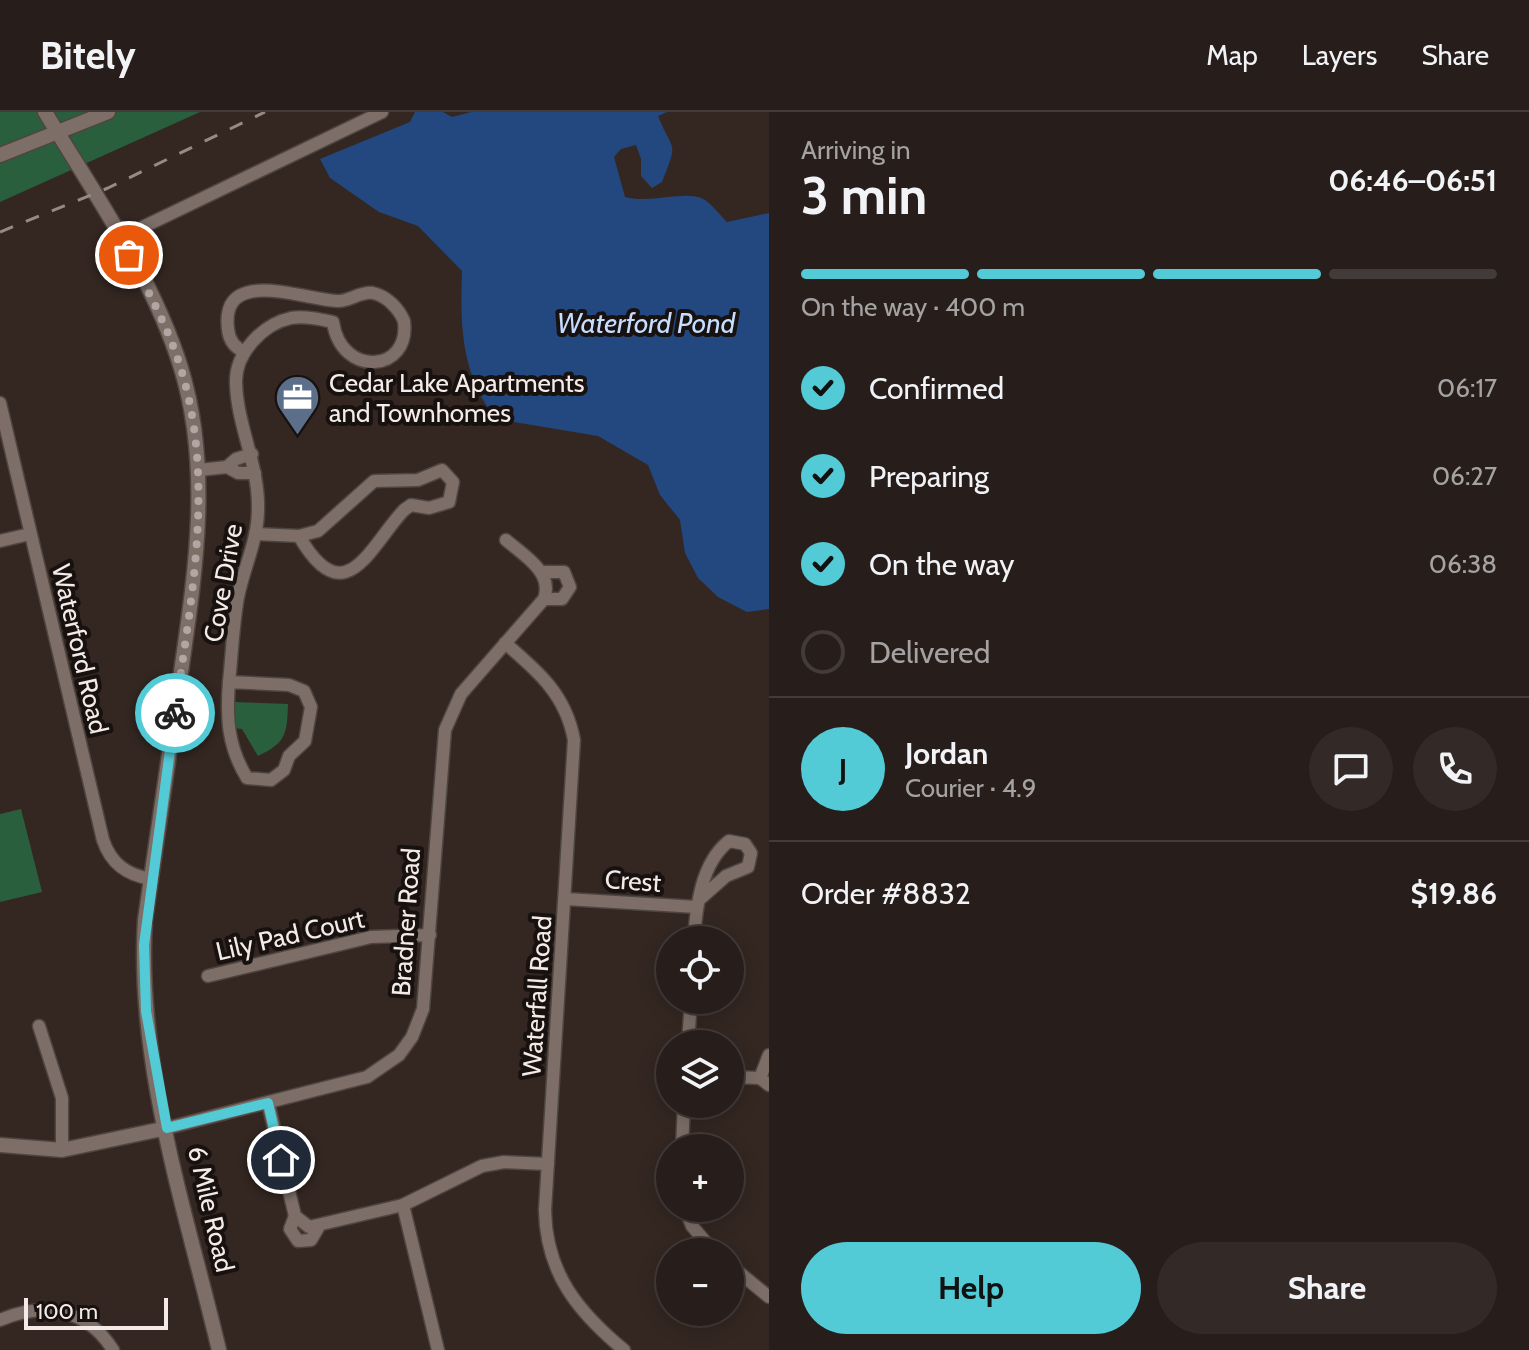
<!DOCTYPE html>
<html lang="en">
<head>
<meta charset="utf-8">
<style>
	:root { --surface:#271d1a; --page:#332a27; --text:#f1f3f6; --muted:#a4a2a2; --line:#433b39; --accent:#52cbd7 }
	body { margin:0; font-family:Cabin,sans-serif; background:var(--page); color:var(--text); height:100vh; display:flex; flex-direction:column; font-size:30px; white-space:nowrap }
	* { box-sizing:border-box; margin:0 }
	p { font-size:26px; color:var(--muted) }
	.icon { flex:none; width:44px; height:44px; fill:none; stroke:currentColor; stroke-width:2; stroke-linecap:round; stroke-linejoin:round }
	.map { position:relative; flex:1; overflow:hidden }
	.side { display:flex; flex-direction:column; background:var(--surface); width:760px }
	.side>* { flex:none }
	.controls { position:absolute; left:656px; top:814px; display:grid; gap:16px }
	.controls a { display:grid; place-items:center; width:88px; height:88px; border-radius:50%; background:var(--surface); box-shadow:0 4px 20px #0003,0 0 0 2px var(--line); font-size:40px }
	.scale { position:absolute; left:24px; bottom:20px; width:144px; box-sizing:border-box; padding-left:8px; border:4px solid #f4ebe8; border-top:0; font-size:22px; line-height:28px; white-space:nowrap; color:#f4ebe8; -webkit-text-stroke:6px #17110f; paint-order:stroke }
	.pin { position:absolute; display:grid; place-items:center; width:68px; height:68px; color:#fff; margin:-34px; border:4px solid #fff; border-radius:50%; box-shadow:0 2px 8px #0007 }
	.courier { position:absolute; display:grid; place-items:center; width:80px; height:80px; margin:-40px; border:6px solid #52cbd7; border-radius:50%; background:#fff; color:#222; box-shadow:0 2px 10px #0007 }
	.head em { font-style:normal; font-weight:800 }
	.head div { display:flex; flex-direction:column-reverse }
	.head { display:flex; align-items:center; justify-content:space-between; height:136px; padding:0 32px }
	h1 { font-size:52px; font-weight:800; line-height:60px }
	.bar { display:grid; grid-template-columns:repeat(4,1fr); gap:12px 8px; align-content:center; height:96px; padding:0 32px }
	.bar i { height:10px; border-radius:6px; background:var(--line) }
	.bar .active { background:var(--accent) }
	.bar p { grid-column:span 4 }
	.line { display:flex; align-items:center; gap:20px; padding:0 32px; border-top:2px solid var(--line) }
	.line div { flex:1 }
	.round { display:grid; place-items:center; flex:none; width:84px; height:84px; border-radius:42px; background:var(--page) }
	ol { padding:0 32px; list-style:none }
	li { display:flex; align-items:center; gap:24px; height:88px }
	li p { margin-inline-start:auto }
	li .icon { padding:8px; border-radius:50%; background:var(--accent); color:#111; stroke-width:4 }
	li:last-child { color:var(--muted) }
	li i { width:44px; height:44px; border:4px solid var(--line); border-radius:50% }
	.button { display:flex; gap:16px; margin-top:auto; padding:16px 32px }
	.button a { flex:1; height:92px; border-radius:48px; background:var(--accent); color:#111; font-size:32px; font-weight:800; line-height:92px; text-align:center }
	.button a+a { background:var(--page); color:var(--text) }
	header { display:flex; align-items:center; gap:48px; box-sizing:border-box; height:112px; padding:0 40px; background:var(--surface); border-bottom:2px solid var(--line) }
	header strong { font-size:38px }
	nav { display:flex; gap:44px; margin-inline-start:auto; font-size:28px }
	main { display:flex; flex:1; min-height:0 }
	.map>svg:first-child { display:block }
</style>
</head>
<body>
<header>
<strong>Bitely</strong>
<nav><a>Map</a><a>Layers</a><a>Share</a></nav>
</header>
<main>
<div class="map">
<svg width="769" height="1238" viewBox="0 0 769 1238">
	<rect width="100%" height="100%" fill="#342722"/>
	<g fill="#2a5f3e">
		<polygon points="0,0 200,0 0,90"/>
		<path d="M234 590 288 592C287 622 286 631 258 644L242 617 234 616Z"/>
		<polygon points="21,697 42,780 0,790 0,702"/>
	</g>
	<path fill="#22487f" d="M415 0H443L452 5 471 0H667L658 4C673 41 679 27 662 70L652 76 641 64V47L636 33 621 37 614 45 625 85C650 92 687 78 703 87 711 91 720 103 727 110L769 101V497L747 500 718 485 698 466 685 441 680 408 660 383 648 353 598 324 496 307C461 262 460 214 462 159L418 114 379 100 330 66 320 47 410 10Z"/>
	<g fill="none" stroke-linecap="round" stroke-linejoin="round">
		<defs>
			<g id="minor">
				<polyline points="120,126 382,0"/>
				<path d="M0 291 103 728C111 752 127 763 151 767"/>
				<polyline points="252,342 236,347 227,355 238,361 255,361"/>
				<polyline points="199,358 227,355"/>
				<path d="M256 422 299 424 318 419 374 369 418 368 442 358 453 370 449 390 429 396 411 393 404 398C370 434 345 504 299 424"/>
				<polyline points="0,429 30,422"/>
				<polyline points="542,460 564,460 570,475 562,487 544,487"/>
				<path d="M505 531C538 559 566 583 574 628L545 1098C546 1161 578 1200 624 1238"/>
				<path d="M229 570C232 542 233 513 238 485 244 455 258 428 258 397 259 353 237 313 236 271 235 241 263 212 291 206 305 204 319 207 333 210 341 266 411 261 404 209 399 197 387 184 373 181 360 179 349 190 337 189 305 188 220 153 228 217 229 228 235 236 245 240"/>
				<path d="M229 570 289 573 304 579 311 595 305 629 289 644 284 658 271 668 247 666C228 635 226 606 229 570Z"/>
				<polyline points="566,787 697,795"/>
				<path d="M694 828C696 795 701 751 729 729L745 732 751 741 748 755 726 764 700 787"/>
				<polyline points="208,864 371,825 430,823"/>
				<polyline points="39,914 62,986 62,1038"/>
				<polyline points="688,932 691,888"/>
				<polyline points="769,943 760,966 769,973"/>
				<polyline points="730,965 760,966"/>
				<polyline points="268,991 295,1104 309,1115 403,1093 482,1054 504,1050 548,1052"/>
				<path d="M167 1016 367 965 399 943 412 925 423 897 445 618 461 582 544 487C554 460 523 443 506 428"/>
				<polyline points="682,1036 684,992"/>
				<polyline points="403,1093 438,1238"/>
				<polyline points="685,1096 692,1114 714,1140"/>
				<polyline points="295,1104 290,1117 298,1129 311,1128 318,1116"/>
				<polyline points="730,1153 769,1185"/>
				<path d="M0 1208C43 1190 87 1196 113 1238"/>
			</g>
			<g id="tertiary">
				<path d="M45 0C94 81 153 165 181 256 213 361 194 468 179 574 167 652 156 730 145 808 136 952 186 1099 219 1238"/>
				<polyline points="0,43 108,0"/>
				<polyline points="0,1033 62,1038 167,1016"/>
			</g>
		</defs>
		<use href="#minor" stroke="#4f4540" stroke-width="15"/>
		<use href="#tertiary" stroke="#4f4540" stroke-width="17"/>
		<use href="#minor" stroke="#7d6e68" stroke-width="12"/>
		<use href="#tertiary" stroke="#7d6e68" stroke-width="14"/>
		<polyline stroke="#958a86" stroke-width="3" stroke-dasharray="14 14" stroke-linecap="butt" points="0,120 108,76 265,0"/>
	</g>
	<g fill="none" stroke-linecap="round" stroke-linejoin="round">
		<path stroke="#b1a6a3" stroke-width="8" stroke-dasharray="0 14.4" d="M129 143C148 179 168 215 180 254 216 367 191 487 175 601"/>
		<polyline stroke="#52cbd7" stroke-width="10" points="175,601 144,833 146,899 167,1016 268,991 281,1048"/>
	</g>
	<defs>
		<symbol id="office-pin" viewBox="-11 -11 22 30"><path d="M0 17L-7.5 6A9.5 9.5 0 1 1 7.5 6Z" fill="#5c6f8a" stroke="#17110f"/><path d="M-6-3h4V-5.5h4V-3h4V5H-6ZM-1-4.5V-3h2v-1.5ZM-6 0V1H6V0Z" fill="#fff"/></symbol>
	</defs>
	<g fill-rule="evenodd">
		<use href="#office-pin" x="272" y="260" width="51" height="69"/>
	</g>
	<g text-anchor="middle" stroke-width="8" stroke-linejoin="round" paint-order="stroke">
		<g font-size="26" fill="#f4ebe8" stroke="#17110f" text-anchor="start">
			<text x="329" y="280">Cedar Lake Apartments<tspan x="329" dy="30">and Townhomes</tspan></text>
		</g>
		<g font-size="26" fill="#f4ebe8" stroke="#17110f">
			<text transform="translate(223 471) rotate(-80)" y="9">Cove Drive</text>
			<text transform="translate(80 537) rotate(77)" y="9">Waterford Road</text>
			<text transform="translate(633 769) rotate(4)" y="9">Crest</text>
			<text transform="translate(406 810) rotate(-86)" y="9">Bradner Road</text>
			<text transform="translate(290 823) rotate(-13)" y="9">Lily Pad Court</text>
			<text transform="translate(537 884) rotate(-86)" y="9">Waterfall Road</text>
			<text transform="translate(211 1097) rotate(77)" y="9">6 Mile Road</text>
		</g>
		<g font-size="28" font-style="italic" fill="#c6ddff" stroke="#17110f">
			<text x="646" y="221">Waterford Pond</text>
		</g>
	</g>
</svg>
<div class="controls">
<a><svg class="icon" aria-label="locate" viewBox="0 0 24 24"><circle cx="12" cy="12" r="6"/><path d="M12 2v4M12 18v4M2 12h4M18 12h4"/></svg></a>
<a><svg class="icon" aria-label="layers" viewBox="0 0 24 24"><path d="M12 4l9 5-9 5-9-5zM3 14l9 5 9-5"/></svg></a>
<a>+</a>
<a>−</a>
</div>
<div class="scale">100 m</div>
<div class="pin" style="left:129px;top:143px;background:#ea580c"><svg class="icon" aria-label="bag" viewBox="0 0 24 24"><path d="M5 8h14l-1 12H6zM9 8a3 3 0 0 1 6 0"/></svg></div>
<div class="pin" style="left:281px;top:1048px;background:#1f2937"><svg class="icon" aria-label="home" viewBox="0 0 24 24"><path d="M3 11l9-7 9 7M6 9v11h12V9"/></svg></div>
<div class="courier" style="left:175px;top:601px"><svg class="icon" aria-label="bike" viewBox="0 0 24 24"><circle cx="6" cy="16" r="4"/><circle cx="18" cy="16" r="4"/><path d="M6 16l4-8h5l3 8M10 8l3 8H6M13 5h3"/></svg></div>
</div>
<section class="side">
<div class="head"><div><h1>3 min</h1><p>Arriving in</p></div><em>06:46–06:51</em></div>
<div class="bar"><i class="active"></i><i class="active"></i><i class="active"></i><i></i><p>On the way · 400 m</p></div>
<ol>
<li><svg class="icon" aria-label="check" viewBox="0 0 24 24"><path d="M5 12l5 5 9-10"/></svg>Confirmed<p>06:17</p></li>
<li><svg class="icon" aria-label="check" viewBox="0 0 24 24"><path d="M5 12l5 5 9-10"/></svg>Preparing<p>06:27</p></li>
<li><svg class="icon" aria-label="check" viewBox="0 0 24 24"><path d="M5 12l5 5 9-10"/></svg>On the way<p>06:38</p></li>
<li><i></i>Delivered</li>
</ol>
<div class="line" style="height:144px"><b class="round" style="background:var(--accent);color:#111">J</b><div><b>Jordan</b><p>Courier · 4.9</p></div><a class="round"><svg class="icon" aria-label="chat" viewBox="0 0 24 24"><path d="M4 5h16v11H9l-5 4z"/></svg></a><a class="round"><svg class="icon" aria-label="phone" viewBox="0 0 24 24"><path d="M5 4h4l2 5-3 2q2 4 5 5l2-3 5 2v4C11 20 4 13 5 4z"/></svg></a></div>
<div class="line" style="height:104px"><div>Order #8832</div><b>$19.86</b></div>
<div class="button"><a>Help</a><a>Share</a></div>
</section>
</main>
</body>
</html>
